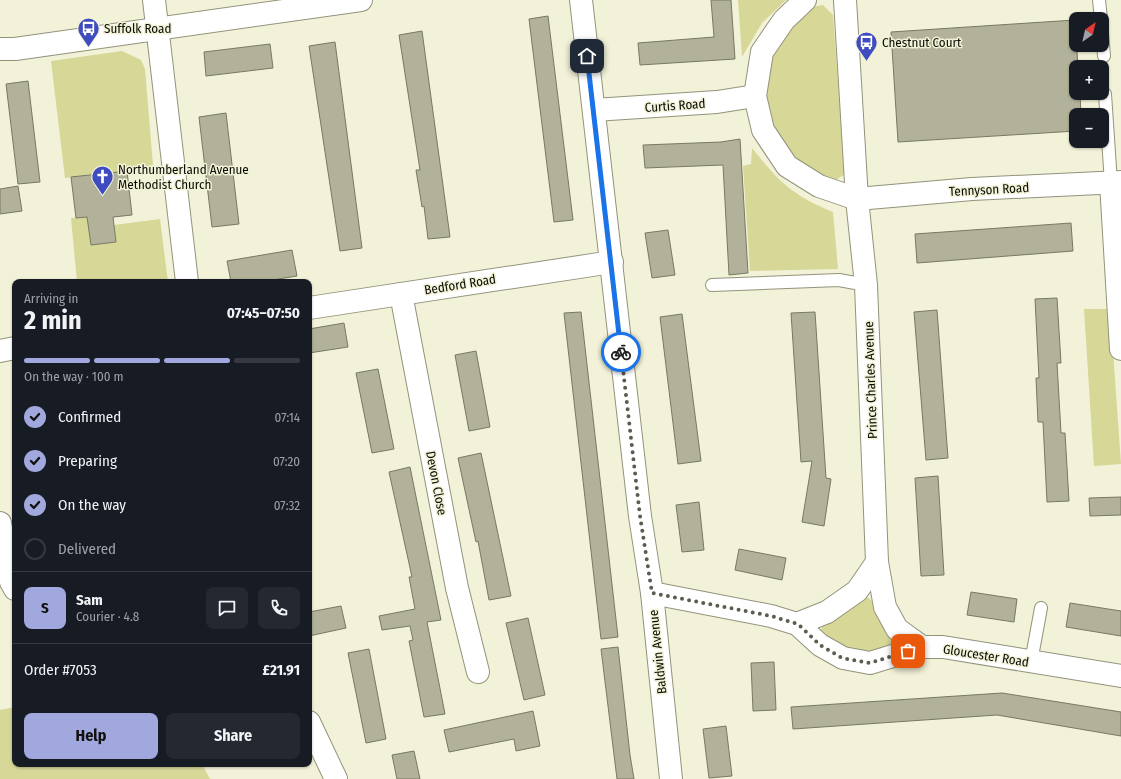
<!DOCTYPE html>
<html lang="en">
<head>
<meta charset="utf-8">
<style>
	:root { --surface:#171b24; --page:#242831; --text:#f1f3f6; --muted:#9ea1a6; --line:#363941; --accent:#a1a8dd }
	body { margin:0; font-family:"Fira Sans Condensed",sans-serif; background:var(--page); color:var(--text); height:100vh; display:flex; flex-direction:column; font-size:15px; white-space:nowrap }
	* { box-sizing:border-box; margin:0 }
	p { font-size:13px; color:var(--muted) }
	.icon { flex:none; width:22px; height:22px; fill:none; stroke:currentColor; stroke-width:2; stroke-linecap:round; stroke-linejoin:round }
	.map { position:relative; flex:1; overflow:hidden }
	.panel { position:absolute; left:12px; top:279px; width:300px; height:488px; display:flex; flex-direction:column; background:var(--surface); border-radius:8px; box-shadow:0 1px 3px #0004 }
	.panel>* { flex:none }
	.needle { width:26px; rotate:34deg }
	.fabs { position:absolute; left:1069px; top:12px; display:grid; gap:8px }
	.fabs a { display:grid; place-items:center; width:40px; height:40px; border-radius:8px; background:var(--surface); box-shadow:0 1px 3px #0004; font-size:20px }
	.pin { position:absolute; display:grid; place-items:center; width:34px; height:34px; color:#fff; margin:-17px; border-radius:8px; box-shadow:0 2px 6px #0006 }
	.courier { position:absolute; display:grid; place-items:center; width:40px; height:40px; margin:-20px; border:3px solid #1a73e8; border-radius:50%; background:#fff; color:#222; box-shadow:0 1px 5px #0007 }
	.headline em { font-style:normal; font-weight:700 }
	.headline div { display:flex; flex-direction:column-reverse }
	.headline { display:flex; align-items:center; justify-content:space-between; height:68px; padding:0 12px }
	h1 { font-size:26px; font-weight:700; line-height:30px }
	.bar { display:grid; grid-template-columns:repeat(4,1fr); gap:6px 4px; align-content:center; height:48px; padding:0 12px }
	.bar i { height:5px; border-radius:3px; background:var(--line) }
	.bar .selected { background:var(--accent) }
	.bar p { grid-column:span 4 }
	.line { display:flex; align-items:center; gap:10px; padding:0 12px; border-top:1px solid var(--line) }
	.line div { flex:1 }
	.round { display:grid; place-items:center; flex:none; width:42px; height:42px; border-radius:8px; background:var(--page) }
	ol { padding:0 12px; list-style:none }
	li { display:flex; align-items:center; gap:12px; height:44px }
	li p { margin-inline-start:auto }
	li .icon { padding:4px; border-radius:50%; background:var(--accent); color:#111; stroke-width:4 }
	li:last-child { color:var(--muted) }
	li i { width:22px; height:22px; border:2px solid var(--line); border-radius:50% }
	.cta { display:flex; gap:8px; margin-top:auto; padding:8px 12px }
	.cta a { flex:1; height:46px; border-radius:8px; background:var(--accent); color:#111; font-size:16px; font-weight:700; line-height:46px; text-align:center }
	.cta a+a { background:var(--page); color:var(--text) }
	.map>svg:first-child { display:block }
</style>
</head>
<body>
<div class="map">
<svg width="1121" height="779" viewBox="0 0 1121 779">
	<rect width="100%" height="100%" fill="#f2f2d8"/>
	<g fill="#d7d798">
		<polygon points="738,0 786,0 762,23 742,57"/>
		<polygon points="823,5 833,15 845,174 833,182 793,159 777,138 766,108 768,64 778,43 811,7"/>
		<polygon points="122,51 141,60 145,69 153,165 127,171 65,178 51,61"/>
		<path d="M752 148C780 183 792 195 833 212L838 269 750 271 743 166 751 164Z"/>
		<polygon points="87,217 91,245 116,242 114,225 160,219 168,282 77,282 71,218"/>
		<polygon points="1084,309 1110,309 1121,464 1094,466"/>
		<path d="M867 597C878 604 897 634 895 646L869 652 846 650 825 639 820 631 825 622C839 617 852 611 861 598Z"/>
		<polygon points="15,707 15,764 202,764 210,779 0,779 0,710"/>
	</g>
	<g fill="#b1b299" stroke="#787962">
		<polygon points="711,0 731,0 735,59 640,65 638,43 714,37"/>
		<polygon points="548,16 573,220 554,222 529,19"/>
		<polygon points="1075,20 1078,67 1076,67 1076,93 1080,93 1081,115 1076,115 1076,131 898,142 891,32"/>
		<polygon points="422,31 450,237 428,239 424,206 422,207 416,170 420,170 399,35"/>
		<polygon points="335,42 362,248 340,251 309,46"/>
		<polygon points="270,44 273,68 206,76 204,52"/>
		<polygon points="28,81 40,182 18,184 6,84"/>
		<polygon points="226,113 239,224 212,227 199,117"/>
		<polygon points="740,139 748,273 729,275 723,165 645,168 643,145 721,142"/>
		<polygon points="127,171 132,215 113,217 116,242 91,245 87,217 76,218 71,177"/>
		<polygon points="18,186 22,211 0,214 0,189"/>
		<polygon points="1071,223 1073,251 917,263 915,234"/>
		<polygon points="668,230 675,275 652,278 645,233"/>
		<polygon points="292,250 297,276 260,282 231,282 227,261"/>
		<polygon points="1057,298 1061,363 1057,363 1061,433 1065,433 1069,501 1047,502 1043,422 1038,422 1036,378 1039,378 1035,299"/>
		<polygon points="937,310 948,458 926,460 914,312"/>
		<polygon points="581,312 618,637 601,639 564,313"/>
		<polygon points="815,312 826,478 831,479 824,526 802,522 812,461 801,462 791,313"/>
		<polygon points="682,314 701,461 678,464 660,317"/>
		<polygon points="344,323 348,347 309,353 309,329"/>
		<polygon points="476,351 490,427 469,431 455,355"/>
		<polygon points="378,369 394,449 372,453 356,373"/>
		<polygon points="481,453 511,596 489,600 478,541 476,542 458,458"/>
		<polygon points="410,467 441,620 427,622 445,714 424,717 409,641 413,640 410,626 382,630 379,616 415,609 409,577 412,577 389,472"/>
		<polygon points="938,476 944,575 921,576 915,478"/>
		<polygon points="1121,497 1121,515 1090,516 1089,498"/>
		<polygon points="699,502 704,550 682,552 676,505"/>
		<polygon points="739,549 786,558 782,580 735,570"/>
		<polygon points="971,592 1017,599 1014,622 967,615"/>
		<polygon points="1070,603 1121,611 1121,636 1066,627"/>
		<polygon points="341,606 346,628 309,636 309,612"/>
		<polygon points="528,618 545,695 524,700 506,623"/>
		<polygon points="618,647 630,755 634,779 617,779 601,649"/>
		<polygon points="369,649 386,739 366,743 348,653"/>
		<polygon points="774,662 776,710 753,711 751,663"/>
		<polygon points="1002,693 1121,712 1121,736 997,715 793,729 791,707"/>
		<polygon points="533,711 540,746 516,751 514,739 449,752 444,730"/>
		<polygon points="726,726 732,776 709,778 703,729"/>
		<polygon points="414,751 420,779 397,779 392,755"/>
	</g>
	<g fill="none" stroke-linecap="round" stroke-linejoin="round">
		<defs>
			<g id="lane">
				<polyline points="1099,0 1101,19"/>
				<polyline points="1102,33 1104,56"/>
				<polyline points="1105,94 1111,183"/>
				<polyline points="712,285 839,280 866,285"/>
				<polyline points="1031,662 1041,608"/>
			</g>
			<g id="street">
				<polyline points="154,0 187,282"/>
				<polyline points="581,0 640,516 652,593 671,779"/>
				<polyline points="805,0 784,20 762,52 755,96 763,130 787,166 819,186 857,199 972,189 1121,182"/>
				<polyline points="845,0 857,199 866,285 877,562 885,607 897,629 922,647"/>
				<polyline points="0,49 15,49 361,0"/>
				<polyline points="594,110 717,102 755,96"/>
				<polyline points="1111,183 1121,349"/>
				<polyline points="401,294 457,588 478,672"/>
				<polyline points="309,308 612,262"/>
				<polyline points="0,351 15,348"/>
				<polyline points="0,523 11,582 15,589"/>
				<polyline points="652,593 771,616 797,624 820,645 843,658 870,663 922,647 943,647 1121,676"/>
				<polyline points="797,624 827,612 857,591 877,562"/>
				<polyline points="309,722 336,779"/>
			</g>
		</defs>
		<use href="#lane" stroke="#93937c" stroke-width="14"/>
		<use href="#street" stroke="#93937c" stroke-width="24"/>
		<use href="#lane" stroke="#fff" stroke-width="12"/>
		<use href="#street" stroke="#fff" stroke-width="22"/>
	</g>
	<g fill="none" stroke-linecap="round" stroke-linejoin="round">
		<polyline stroke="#5c5c4f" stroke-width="4" stroke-dasharray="0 7.2" points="621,352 640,516 652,593 771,616 798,624 820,645 842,658 870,663 908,651"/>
		<polyline stroke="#1a73e8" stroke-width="5" points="587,56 621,352"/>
	</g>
	<defs>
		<symbol id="bus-pin" viewBox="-11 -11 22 30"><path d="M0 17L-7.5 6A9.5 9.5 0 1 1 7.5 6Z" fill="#3f4cbf" stroke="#f2f2d8"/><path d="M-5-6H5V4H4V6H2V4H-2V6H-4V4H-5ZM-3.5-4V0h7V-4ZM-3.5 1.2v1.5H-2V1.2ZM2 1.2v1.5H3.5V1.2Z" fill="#fff"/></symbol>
		<symbol id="church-pin" viewBox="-11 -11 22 30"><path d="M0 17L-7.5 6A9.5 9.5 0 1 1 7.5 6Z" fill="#3f4cbf" stroke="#f2f2d8"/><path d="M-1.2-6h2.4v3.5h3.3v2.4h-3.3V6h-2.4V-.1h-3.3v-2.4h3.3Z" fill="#fff"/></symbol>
	</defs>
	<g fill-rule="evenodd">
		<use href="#bus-pin" x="76" y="16" width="25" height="34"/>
		<use href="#bus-pin" x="854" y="30" width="25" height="34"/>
		<use href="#church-pin" x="90" y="164" width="25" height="34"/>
	</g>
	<g text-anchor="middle" stroke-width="3" stroke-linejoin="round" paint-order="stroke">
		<g font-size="13" fill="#0c0c05" stroke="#f2f2d8" text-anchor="start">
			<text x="104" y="33">Suffolk Road</text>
			<text x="882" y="47">Chestnut Court</text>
			<text x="118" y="174">Northumberland Avenue<tspan x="118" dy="15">Methodist Church</tspan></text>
		</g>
		<g font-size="13" fill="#0c0c05" stroke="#f2f2d8">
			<text transform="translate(675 105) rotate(-4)" y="5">Curtis Road</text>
			<text transform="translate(989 189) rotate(-3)" y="5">Tennyson Road</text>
			<text transform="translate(460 284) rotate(-9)" y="5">Bedford Road</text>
			<text transform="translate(870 380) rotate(-92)" y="5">Prince Charles Avenue</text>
			<text transform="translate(437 483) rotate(79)" y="5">Devon Close</text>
			<text transform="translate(657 652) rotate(-96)" y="5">Baldwin Avenue</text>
			<text transform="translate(986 655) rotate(9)" y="5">Gloucester Road</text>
		</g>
	</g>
</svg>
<div class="fabs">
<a><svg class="needle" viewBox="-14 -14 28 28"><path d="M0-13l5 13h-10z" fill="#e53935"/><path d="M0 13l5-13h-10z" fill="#9ea1a6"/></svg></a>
<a>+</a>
<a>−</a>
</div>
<div class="pin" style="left:908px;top:651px;background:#ea580c"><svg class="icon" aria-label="bag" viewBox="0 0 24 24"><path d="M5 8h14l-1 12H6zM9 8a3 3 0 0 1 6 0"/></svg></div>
<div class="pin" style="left:587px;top:56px;background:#1f2937"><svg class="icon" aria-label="home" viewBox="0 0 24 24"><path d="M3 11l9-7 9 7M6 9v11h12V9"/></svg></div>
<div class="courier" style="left:621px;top:352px"><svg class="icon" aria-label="bike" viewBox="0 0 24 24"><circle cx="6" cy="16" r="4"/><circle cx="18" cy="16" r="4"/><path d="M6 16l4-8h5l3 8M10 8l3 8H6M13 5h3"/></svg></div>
<section class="panel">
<div class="headline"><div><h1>2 min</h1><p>Arriving in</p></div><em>07:45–07:50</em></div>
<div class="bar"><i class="selected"></i><i class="selected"></i><i class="selected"></i><i></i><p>On the way · 100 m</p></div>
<ol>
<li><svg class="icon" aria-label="check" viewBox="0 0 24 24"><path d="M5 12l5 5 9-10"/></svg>Confirmed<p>07:14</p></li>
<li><svg class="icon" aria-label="check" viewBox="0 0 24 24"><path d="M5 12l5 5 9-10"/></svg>Preparing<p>07:20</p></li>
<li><svg class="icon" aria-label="check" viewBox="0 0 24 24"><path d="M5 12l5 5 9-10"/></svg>On the way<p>07:32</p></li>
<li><i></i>Delivered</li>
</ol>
<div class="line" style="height:72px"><b class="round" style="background:var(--accent);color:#111">S</b><div><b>Sam</b><p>Courier · 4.8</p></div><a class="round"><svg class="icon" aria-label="chat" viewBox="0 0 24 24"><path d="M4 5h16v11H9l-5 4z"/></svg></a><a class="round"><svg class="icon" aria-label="phone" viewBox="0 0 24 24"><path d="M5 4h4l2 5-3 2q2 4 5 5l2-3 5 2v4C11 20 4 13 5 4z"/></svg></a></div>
<div class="line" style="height:52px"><div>Order #7053</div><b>£21.91</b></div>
<div class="cta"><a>Help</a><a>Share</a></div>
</section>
</div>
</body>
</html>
